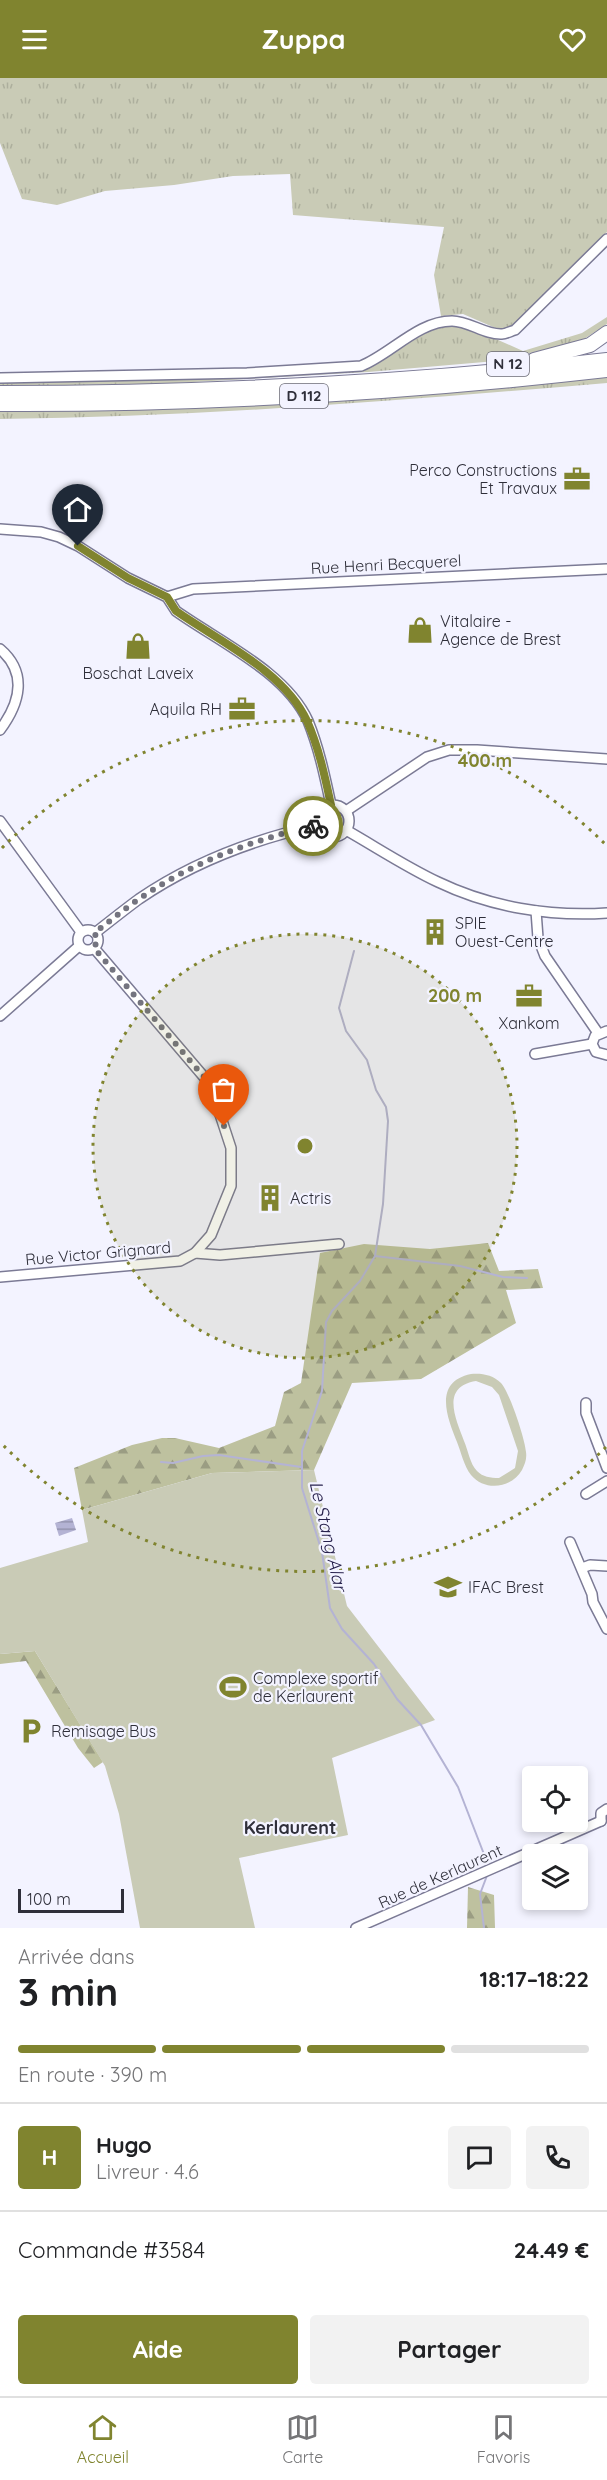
<!DOCTYPE html>
<html lang="fr">
<head>
<meta charset="utf-8">
<style>
	:root { --surface:#fff; --page:#f2f2f2; --text:#202124; --muted:#757577; --line:#e0e0e0; --accent:#80842f }
	body { margin:0; font-family:Quicksand,sans-serif; background:var(--page); color:var(--text); height:100vh; display:flex; flex-direction:column; font-size:22px; white-space:nowrap }
	* { box-sizing:border-box; margin:0 }
	p { font-size:20px; color:var(--muted) }
	.icon { flex:none; width:33px; height:33px; fill:none; stroke:currentColor; stroke-width:2; stroke-linecap:round; stroke-linejoin:round }
	.map { position:relative; height:1850px; overflow:hidden }
	.sheet { display:flex; flex-direction:column; background:var(--surface); flex:1 }
	.sheet>* { flex:none }
	.controls { position:absolute; left:522px; top:1688px; display:grid; gap:12px }
	.controls a { display:grid; place-items:center; width:66px; height:66px; border-radius:6px; background:var(--surface); box-shadow:0 3px 9px #0003; font-size:30px }
	.scale { position:absolute; left:18px; bottom:15px; width:106px; box-sizing:border-box; padding-left:6px; border:3px solid #2f2f3a; border-top:0; font-size:16px; line-height:21px; white-space:nowrap; color:#2f2f3a; -webkit-text-stroke:4px #f3f3ff; paint-order:stroke }
	.pin { position:absolute; display:grid; place-items:center; width:51px; height:51px; color:#fff; margin:-62px -26px; border-radius:50% 50% 50% 0; rotate:-45deg; box-shadow:0 0 6px #0007 }
	.pin .icon { rotate:45deg }
	.courier { position:absolute; display:grid; place-items:center; width:60px; height:60px; margin:-30px; border:4px solid #80842f; border-radius:50%; background:#fff; color:#222; box-shadow:0 2px 8px #0007 }
	.overview em { font-style:normal; font-weight:700 }
	.overview div { display:flex; flex-direction:column-reverse }
	.overview { display:flex; align-items:center; justify-content:space-between; height:102px; padding:0 18px }
	h1 { font-size:39px; font-weight:700; line-height:45px }
	.bar { display:grid; grid-template-columns:repeat(4,1fr); gap:9px 6px; align-content:center; height:72px; padding:0 18px }
	.bar i { height:8px; border-radius:4px; background:var(--line) }
	.bar .active { background:var(--accent) }
	.bar p { grid-column:span 4 }
	.line { display:flex; align-items:center; gap:15px; padding:0 18px; border-top:2px solid var(--line) }
	.line div { flex:1 }
	.round { display:grid; place-items:center; flex:none; width:63px; height:63px; border-radius:6px; background:var(--page) }
	.primary-button { display:flex; gap:12px; margin-top:auto; padding:12px 18px }
	.primary-button a { flex:1; height:69px; border-radius:6px; background:var(--accent); color:#fff; font-size:24px; font-weight:700; line-height:69px; text-align:center }
	.primary-button a+a { background:var(--page); color:var(--text) }
	header { display:flex; justify-content:space-between; align-items:center; height:78px; padding:0 18px; background:var(--accent); color:#fff; font-size:27px; font-weight:700 }
	.dock { display:flex; justify-content:space-around; align-items:center; height:84px; border-top:2px solid var(--line); background:var(--surface); font-size:16px; color:var(--muted) }
	.dock a { display:grid; justify-items:center; gap:3px }
	.dock .active { color:var(--accent) }
	.map>svg:first-child { display:block }
</style>
</head>
<body>
<header><svg class="icon" aria-label="menu" viewBox="0 0 24 24"><path d="M4 6h16M4 12h16M4 18h16"/></svg>Zuppa<svg class="icon" aria-label="heart" viewBox="0 0 24 24"><path d="M12 20l-8-8c-3-5 5-10 8-4 3-6 11-1 8 4z"/></svg></header>
<div class="map">
<svg width="607" height="1850" viewBox="0 0 607 1850">
	<defs>
		<pattern id="grass-tufts" width="24" height="20" patternUnits="userSpaceOnUse" patternTransform="scale(1.5)"><rect width="24" height="20" fill="#c9cbb6"/><path d="M3 7l-1-3M5 7V3M7 7l1-3M15 17l-1-3M17 17v-4M19 17l1-3" fill="none" stroke="#adaf9d"/></pattern>
		<pattern id="forest-firs" width="22" height="20" patternUnits="userSpaceOnUse" patternTransform="scale(1.5)"><rect width="22" height="20" fill="#bec19f"/><path d="M5 1l3.5 6h-7zM16 11l3.5 6h-7z" fill="#9b9d83"/></pattern>
		<pattern id="water-rules" width="6" height="5" patternUnits="userSpaceOnUse" patternTransform="scale(1.5)"><rect width="6" height="5" fill="#b4b3d4"/><path d="M0 2.5h6" fill="none" stroke="#9392ad"/></pattern>
	</defs>
	<rect width="100%" height="100%" fill="#f3f3ff"/>
	<g fill="url(#grass-tufts)">
		<polygon points="0,0 607,0 607,154 511,250 500,252 463,236 441,238 434,197 444,149 293,137 290,96 233,98 174,107 105,113 57,127 22,121 0,65"/>
		<polygon points="607,239 607,246 581,263 496,283 368,294 158,306 0,308 0,303 291,296 367,290 426,254 451,247 471,250 523,273 582,255"/>
		<path d="M607 299V305C405 322 203 339 0 341V333L362 321Z"/>
	</g>
	<g fill="url(#forest-firs)">
		<polygon points="488,1165 499,1193 538,1191 543,1210 506,1212 516,1245 421,1301 352,1305 314,1392 212,1395 82,1432 74,1390 132,1367 162,1360 175,1360 219,1370 275,1348 284,1314 301,1305 320,1175 364,1166 430,1171"/>
		<polygon points="35,1573 103,1684 94,1690 78,1670 26,1583 0,1586 0,1576"/>
		<polygon points="468,1809 494,1817 495,1850 467,1850"/>
	</g>
	<g fill="#c9cbb6" fill-rule="evenodd">
		<path d="M471 1296C482 1295 493 1297 501 1305 510 1315 525 1361 526 1374 527 1381 525 1386 522 1392 512 1410 485 1414 471 1397 464 1388 461 1374 457 1364 447 1339 433 1304 471 1296ZM476 1303 492 1309 499 1317 518 1373 515 1390 499 1400C490 1400 483 1399 477 1393 470 1386 468 1372 464 1363 456 1341 440 1309 476 1303Z"/>
		<polygon points="314,1392 347,1528 435,1642 332,1680 348,1757 239,1780 255,1850 140,1850 119,1736 105,1688 35,1573 0,1576 0,1490 88,1464 82,1432 212,1395"/>
	</g>
	<polygon fill="url(#water-rules)" points="72,1440 76,1452 59,1458 55,1445"/>
	<g fill="none" stroke-linecap="round" stroke-linejoin="round">
		<g stroke="#b4b3d4" stroke-width="2">
			<polyline points="354,873 339,930 346,953 367,982 376,1012 386,1029 388,1043 383,1126 375,1178 360,1203 332,1233 326,1244 322,1313 302,1373 302,1410 322,1474 330,1530 342,1551 374,1586 397,1621 421,1647 458,1709 487,1784"/>
			<polyline points="375,1178 460,1188 503,1199 527,1200"/>
			<polyline points="161,1384 173,1385 203,1378 219,1377 301,1389"/>
			<polyline points="484,1850 480,1816 488,1795"/>
		</g>
		<defs>
			<g id="minor">
				<path d="M0 300 247 295 361 288C391 276 418 243 452 243 469 243 485 257 502 256 506 256 511 253 515 252L607 161"/>
				<path d="M0 451 41 454 59 459 78 468 128 500 167 519 176 533C218 563 286 594 308 643 319 670 325 699 331 727"/>
				<polyline points="167,519 193,511 607,491"/>
				<path d="M0 571C28 595 20 625 0 652"/>
				<circle cx="333" cy="743" r="16"/>
				<polyline points="346,733 427,679 449,672 477,672 607,681"/>
				<polyline points="0,743 81,854"/>
				<path d="M346 752C376 769 406 789 438 804 490 829 550 839 607 835"/>
				<polyline points="536,833 538,860 545,878 598,955"/>
				<circle cx="88" cy="862" r="10"/>
				<path d="M95 855C109 844 124 832 139 821 193 784 255 761 318 747"/>
				<polyline points="0,938 79,868"/>
				<polyline points="607,953 595,958 592,966 596,974 607,977"/>
				<polyline points="535,976 592,966"/>
				<polyline points="195,1175 220,1177 339,1166"/>
				<polyline points="0,1199 180,1183 195,1175 211,1157 231,1108 231,1070 210,1006 94,870"/>
				<polyline points="586,1325 586,1335 607,1390"/>
				<polyline points="586,1416 607,1403"/>
				<polyline points="570,1464 592,1516 593,1524 607,1551"/>
				<polyline points="582,1490 590,1487 607,1488"/>
				<polyline points="601,1743 601,1735 607,1731"/>
				<polyline points="356,1850 601,1743"/>
			</g>
			<g id="highway">
				<polyline points="534,282 590,267 607,255"/>
				<path d="M0 315C203 315 405 305 607 282"/>
				<path d="M0 326C203 327 405 315 607 292"/>
			</g>
		</defs>
		<use href="#minor" stroke="#7b7a95" stroke-width="12"/>
		<use href="#highway" stroke="#7b7a95" stroke-width="16"/>
		<use href="#minor" stroke="#fff" stroke-width="9"/>
		<use href="#highway" stroke="#fff" stroke-width="14"/>
	</g>
	<g fill="none" stroke-linecap="round" stroke-linejoin="round">
		<path stroke="#74747f" stroke-width="6" stroke-dasharray="0 10.8" d="M224 1048 210 1006 94 870 98 861 94 855C109 844 123 832 139 821 191 785 252 762 313 748"/>
		<path stroke="#80842f" stroke-width="8" d="M78 468 128 500 167 519 176 533C219 563 285 594 307 643 319 670 325 699 331 727 321 730 316 737 318 747L313 748"/>
	</g>
	<circle cx="305" cy="1068" r="212" fill="#80842f" fill-opacity=".12"/>
	<g fill="none" stroke="#80842f" stroke-width="3" stroke-dasharray="3 6">
		<circle cx="305" cy="1068" r="212"/>
		<path d="M606 1369A425 425 0 0 1 2 1366M2 770A425 425 0 0 1 606 767"/>
	</g>
	<defs>
		<symbol id="office-bare" viewBox="-9 -9 18 18"><path d="M-6-3h4V-5.5h4V-3h4V5H-6ZM-1-4.5V-3h2v-1.5ZM-6 0V1H6V0Z" fill="#80842f" stroke="#f3f3ff" stroke-width="2.5" paint-order="stroke"/></symbol>
		<symbol id="shop-bare" viewBox="-9 -9 18 18"><path d="M-5-2.5h2.3a2.7 3.5 0 0 1 5.4 0H5L5.5 6h-11ZM-1.5-2.5h3a1.5 2.3 0 0 0-3 0Z" fill="#80842f" stroke="#f3f3ff" stroke-width="2.5" paint-order="stroke"/></symbol>
		<symbol id="building-bare" viewBox="-9 -9 18 18"><path d="M-4-6H4V6H1V3H-1V6H-4ZM-2.5-4.3h1.7v1.8h-1.7ZM.8-4.3h1.7v1.8H.8ZM-2.5-1h1.7V.8h-1.7ZM.8-1h1.7V.8H.8Z" fill="#80842f" stroke="#f3f3ff" stroke-width="2.5" paint-order="stroke"/></symbol>
		<symbol id="university-bare" viewBox="-9 -9 18 18"><path d="M0-5L7-2L0 1L-7-2ZM-4 1L0 2.5L4 1V4Q0 6-4 4Z" fill="#80842f" stroke="#f3f3ff" stroke-width="2.5" paint-order="stroke"/></symbol>
		<symbol id="stadium-bare" viewBox="-9 -9 18 18"><path d="M0-5a6.5 5 0 1 0 0 10a6.5 5 0 1 0 0-10ZM-3.5-1.8h7v3.6h-7Z" fill="#80842f" stroke="#f3f3ff" stroke-width="2.5" paint-order="stroke"/></symbol>
		<symbol id="parking-bare" viewBox="-9 -9 18 18"><path d="M-3.5-5.5H1a3.5 3.5 0 0 1 0 7H-1V5.5H-3.5ZM-1-3.4V-.6H.8a1.4 1.4 0 0 0 0-2.8Z" fill="#80842f" stroke="#f3f3ff" stroke-width="2.5" paint-order="stroke"/></symbol>
	</defs>
	<g fill-rule="evenodd">
		<use href="#office-bare" x="558" y="382" width="38" height="38"/>
		<use href="#shop-bare" x="401" y="533" width="38" height="38"/>
		<use href="#shop-bare" x="119" y="549" width="38" height="38"/>
		<use href="#office-bare" x="223" y="612" width="38" height="38"/>
		<use href="#building-bare" x="416" y="835" width="38" height="38"/>
		<use href="#office-bare" x="510" y="899" width="38" height="38"/>
		<use href="#building-bare" x="251" y="1101" width="38" height="38"/>
		<use href="#university-bare" x="429" y="1490" width="38" height="38"/>
		<use href="#stadium-bare" x="214" y="1590" width="38" height="38"/>
		<use href="#parking-bare" x="12" y="1634" width="38" height="38"/>
	</g>
	<g text-anchor="middle" stroke-width="4.5" stroke-linejoin="round" paint-order="stroke">
		<g fill="#f3f3ff" stroke="#6a6a75" stroke-width="1.5">
			<rect x="487" y="274" width="42" height="24" rx="4.5"/>
			<rect x="280" y="306" width="48" height="24" rx="4.5"/>
		</g>
		<g font-size="15" font-weight="bold" fill="#2f2f3a">
			<text x="508" y="291">N 12</text>
			<text x="304" y="323">D 112</text>
		</g>
		<g font-size="16" fill="#2f2f3a" stroke="#f3f3ff" text-anchor="start">
			<text x="557" y="398" text-anchor="end">Perco Constructions<tspan x="557" dy="18">Et Travaux</tspan></text>
			<text x="440" y="549">Vitalaire -<tspan x="440" dy="18">Agence de Brest</tspan></text>
			<text x="138" y="601" text-anchor="middle">Boschat Laveix</text>
			<text x="222" y="637" text-anchor="end">Aquila RH</text>
			<text x="455" y="851">SPIE<tspan x="455" dy="18">Ouest-Centre</tspan></text>
			<text x="529" y="951" text-anchor="middle">Xankom</text>
			<text x="290" y="1126">Actris</text>
			<text x="468" y="1515">IFAC Brest</text>
			<text x="253" y="1606">Complexe sportif<tspan x="253" dy="18">de Kerlaurent</tspan></text>
			<text x="51" y="1659">Remisage Bus</text>
		</g>
		<g font-size="16" fill="#2f2f3a" stroke="#f3f3ff">
			<text transform="translate(386 486) rotate(-3)" y="6">Rue Henri Becquerel</text>
			<text transform="translate(98 1175) rotate(-5)" y="6">Rue Victor Grignard</text>
			<text transform="translate(440 1798) rotate(-24)" y="6">Rue de Kerlaurent</text>
		</g>
		<g font-size="18" font-style="italic" fill="#28224d" stroke="#f3f3ff">
			<text transform="translate(328 1458) rotate(77)" y="6">Le Stang Alar</text>
		</g>
		<g font-size="18" font-weight="bold" fill="#2f2f3a" stroke="#f3f3ff">
			<text x="290" y="1756">Kerlaurent</text>
		</g>
	</g>
	<circle cx="305" cy="1068" r="9" fill="#80842f" stroke="#f3f3ff" stroke-width="3"/>
	<g font-size="18" text-anchor="middle" font-weight="bold" fill="#80842f" stroke="#f3f3ff" stroke-width="4.5" stroke-linejoin="round" paint-order="stroke">
		<text x="485" y="689">400 m</text>
		<text x="455" y="924">200 m</text>
	</g>
</svg>
<div class="controls">
<a><svg class="icon" aria-label="locate" viewBox="0 0 24 24"><circle cx="12" cy="12" r="6"/><path d="M12 2v4M12 18v4M2 12h4M18 12h4"/></svg></a>
<a><svg class="icon" aria-label="layers" viewBox="0 0 24 24"><path d="M12 4l9 5-9 5-9-5zM3 14l9 5 9-5"/></svg></a>
</div>
<div class="scale">100 m</div>
<div class="pin" style="left:224px;top:1048px;background:#ea580c"><svg class="icon" aria-label="bag" viewBox="0 0 24 24"><path d="M5 8h14l-1 12H6zM9 8a3 3 0 0 1 6 0"/></svg></div>
<div class="pin" style="left:78px;top:468px;background:#1f2937"><svg class="icon" aria-label="home" viewBox="0 0 24 24"><path d="M3 11l9-7 9 7M6 9v11h12V9"/></svg></div>
<div class="courier" style="left:313px;top:748px"><svg class="icon" aria-label="bike" viewBox="0 0 24 24"><circle cx="6" cy="16" r="4"/><circle cx="18" cy="16" r="4"/><path d="M6 16l4-8h5l3 8M10 8l3 8H6M13 5h3"/></svg></div>
</div>
<section class="sheet">
<div class="overview"><div><h1>3 min</h1><p>Arrivée dans</p></div><em>18:17–18:22</em></div>
<div class="bar"><i class="active"></i><i class="active"></i><i class="active"></i><i></i><p>En route · 390 m</p></div>
<div class="line" style="height:108px"><b class="round" style="background:var(--accent);color:#fff">H</b><div><b>Hugo</b><p>Livreur · 4.6</p></div><a class="round"><svg class="icon" aria-label="chat" viewBox="0 0 24 24"><path d="M4 5h16v11H9l-5 4z"/></svg></a><a class="round"><svg class="icon" aria-label="phone" viewBox="0 0 24 24"><path d="M5 4h4l2 5-3 2q2 4 5 5l2-3 5 2v4C11 20 4 13 5 4z"/></svg></a></div>
<div class="line" style="height:78px"><div>Commande #3584</div><b>24.49 €</b></div>
<div class="primary-button"><a>Aide</a><a>Partager</a></div>
</section>
<nav class="dock">
<a class="active"><svg class="icon" aria-label="home" viewBox="0 0 24 24"><path d="M3 11l9-7 9 7M6 9v11h12V9"/></svg>Accueil</a>
<a><svg class="icon" aria-label="map" viewBox="0 0 24 24"><path d="M3 6l6-2 6 2 6-2v14l-6 2-6-2-6 2zM9 4v14M15 6v14"/></svg>Carte</a>
<a><svg class="icon" aria-label="saved" viewBox="0 0 24 24"><path d="M7 4h10v16l-5-4-5 4z"/></svg>Favoris</a>
</nav>
</body>
</html>
